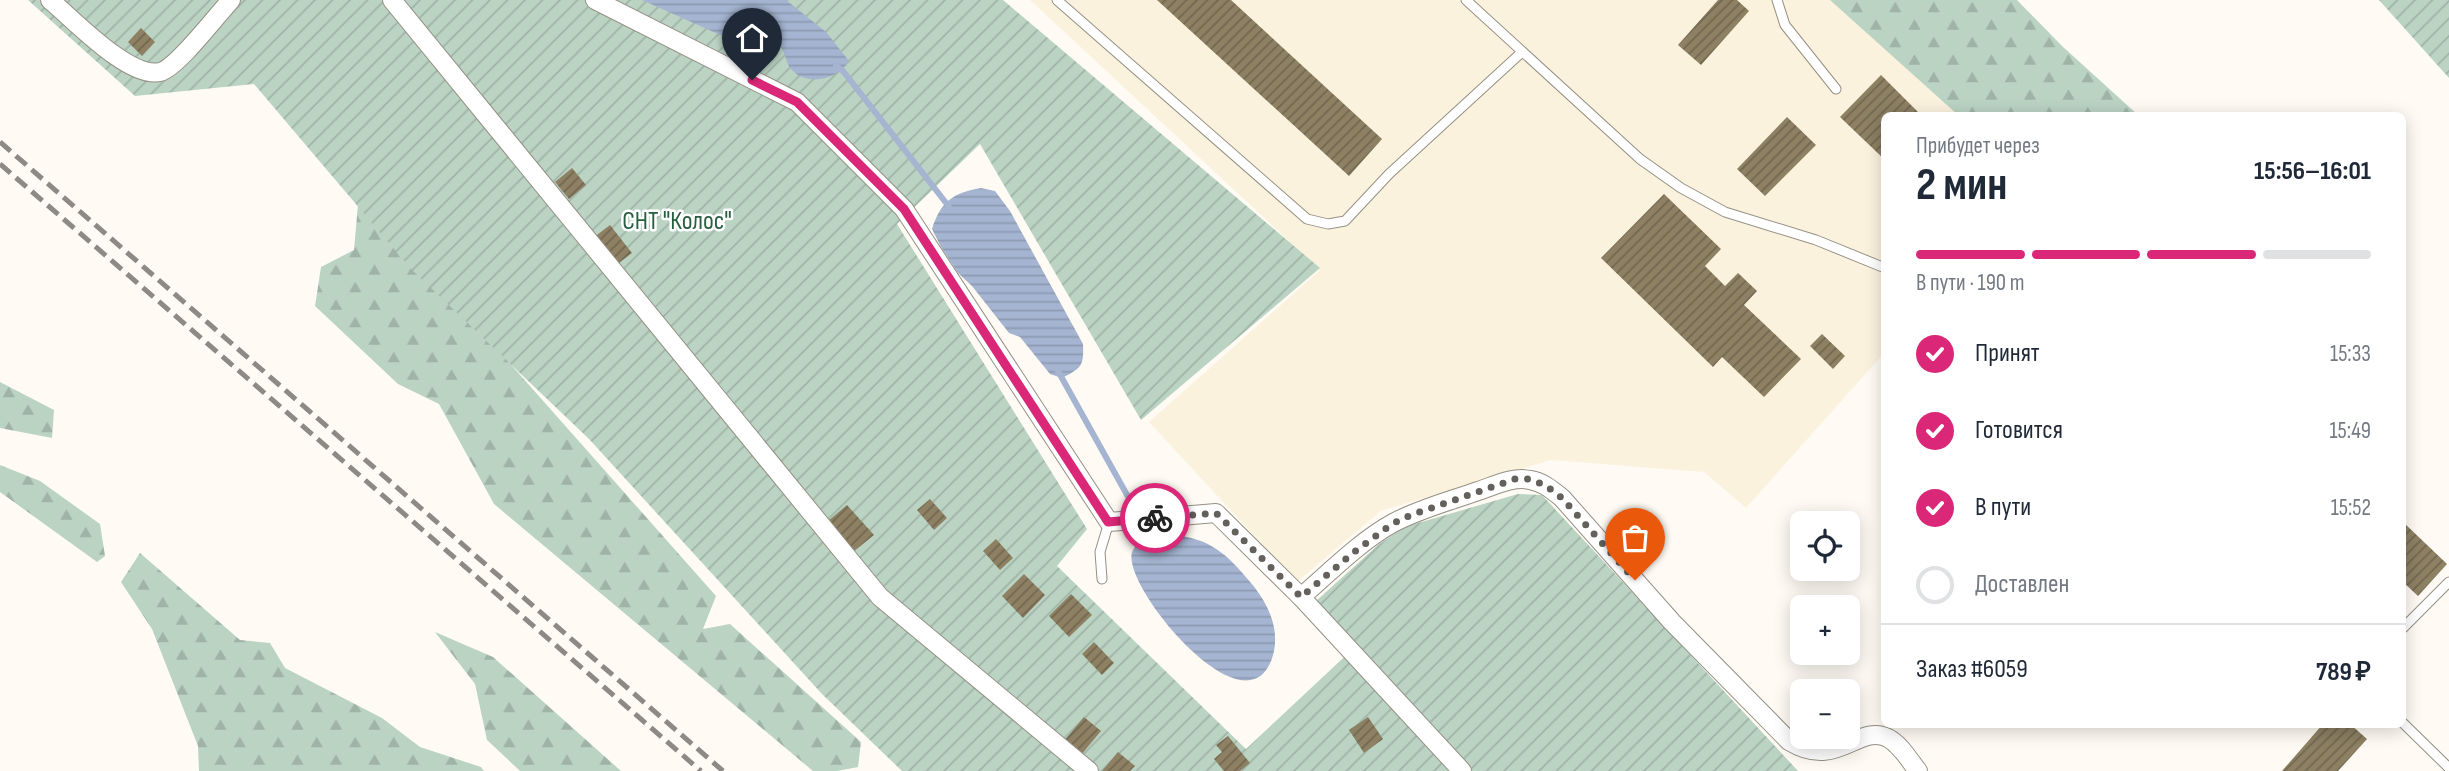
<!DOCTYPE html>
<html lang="ru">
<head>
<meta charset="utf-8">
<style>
	:root { --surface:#fff; --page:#f2f2f3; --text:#1f2937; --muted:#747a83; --line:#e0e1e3; --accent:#db2777 }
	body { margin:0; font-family:"Sofia Sans Condensed",sans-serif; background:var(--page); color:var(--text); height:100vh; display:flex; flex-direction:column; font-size:26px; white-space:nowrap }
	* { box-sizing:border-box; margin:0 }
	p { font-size:23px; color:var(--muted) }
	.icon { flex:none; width:38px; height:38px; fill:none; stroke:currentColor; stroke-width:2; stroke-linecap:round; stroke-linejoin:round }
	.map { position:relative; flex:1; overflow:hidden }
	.side { position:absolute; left:1881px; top:112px; width:525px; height:616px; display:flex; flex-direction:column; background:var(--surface); border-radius:10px; box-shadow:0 4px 18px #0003 }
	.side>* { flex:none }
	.fabs { position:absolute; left:1790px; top:511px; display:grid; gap:14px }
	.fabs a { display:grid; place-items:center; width:70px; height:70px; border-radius:10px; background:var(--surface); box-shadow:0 4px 18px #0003; font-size:35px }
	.pin { position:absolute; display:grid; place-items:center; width:60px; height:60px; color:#fff; margin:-72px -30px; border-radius:50% 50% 50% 0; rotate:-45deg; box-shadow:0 0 7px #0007 }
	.pin .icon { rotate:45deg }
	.courier { position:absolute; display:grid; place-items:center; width:70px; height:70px; margin:-35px; border:5px solid #db2777; border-radius:50%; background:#fff; color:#222; box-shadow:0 2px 9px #0007 }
	.head em { font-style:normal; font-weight:700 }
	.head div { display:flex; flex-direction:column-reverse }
	.head { display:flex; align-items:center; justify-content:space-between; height:119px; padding:0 35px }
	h1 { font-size:46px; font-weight:700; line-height:52px }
	.bar { display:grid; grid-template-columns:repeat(4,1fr); gap:10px 7px; align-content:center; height:84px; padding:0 35px }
	.bar i { height:9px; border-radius:5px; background:var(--line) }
	.bar .on { background:var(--accent) }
	.bar p { grid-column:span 4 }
	.line { display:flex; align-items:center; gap:18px; padding:0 35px; border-top:2px solid var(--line) }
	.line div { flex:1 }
	ol { padding:0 35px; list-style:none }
	li { display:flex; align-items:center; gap:21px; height:77px }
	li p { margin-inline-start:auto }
	li .icon { padding:7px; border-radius:50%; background:var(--accent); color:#fff; stroke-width:4 }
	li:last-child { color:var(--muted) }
	li i { width:38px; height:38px; border:4px solid var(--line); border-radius:50% }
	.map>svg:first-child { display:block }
</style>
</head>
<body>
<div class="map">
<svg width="2449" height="771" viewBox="0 0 2449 771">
	<defs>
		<pattern id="forest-firs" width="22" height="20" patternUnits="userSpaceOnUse" patternTransform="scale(1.75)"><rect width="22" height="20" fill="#bad3c3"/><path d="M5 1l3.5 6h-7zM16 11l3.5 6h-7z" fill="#9fb4a6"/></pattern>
		<pattern id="garden-furrows" width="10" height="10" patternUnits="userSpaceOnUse" patternTransform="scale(1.75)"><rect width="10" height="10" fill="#bad3c3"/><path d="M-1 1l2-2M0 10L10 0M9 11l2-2" fill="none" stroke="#9fb4a6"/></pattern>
		<pattern id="water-rules" width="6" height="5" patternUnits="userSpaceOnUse" patternTransform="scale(1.75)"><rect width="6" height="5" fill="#a5b4d1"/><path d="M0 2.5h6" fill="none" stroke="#8d9ab2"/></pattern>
		<pattern id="building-hatch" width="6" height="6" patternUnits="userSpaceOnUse" patternTransform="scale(1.75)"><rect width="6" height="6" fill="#8d8063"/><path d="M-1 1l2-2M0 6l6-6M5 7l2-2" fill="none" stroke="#726750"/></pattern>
	</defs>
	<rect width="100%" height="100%" fill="#fffbf4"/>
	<polygon fill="#fbf2de" points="1030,0 1831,0 1968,115 1885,116 1885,352 1746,508 1704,472 1551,460 1381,511 1297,582 1149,422 1320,270"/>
	<g fill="url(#forest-firs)">
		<polygon points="1830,0 2017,0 2062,46 2138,115 1958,115"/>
		<polygon points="359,193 716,596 703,629 730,624 861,742 858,767 837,771 813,771 494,504 439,404 398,384 315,306 321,267 354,250"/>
		<polygon points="0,382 54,410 52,438 0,428"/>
		<polygon points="0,465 40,481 100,524 105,556 97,562 0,492"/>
		<polygon points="140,553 240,640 270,643 285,668 382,718 420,747 481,767 484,771 199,771 198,746 152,629 121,582"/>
		<polygon points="435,632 493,657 621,771 520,771 487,740 475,684"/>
	</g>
	<g fill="url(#garden-furrows)">
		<polygon points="28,0 1003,0 1320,268 1141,420 980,144 897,224 1087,529 1057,566 1246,749 1357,645 1316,601 1378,545 1404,527 1518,494 1542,495 1798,771 902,771 822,694 589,439 411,269 254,84 135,96"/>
		<polygon points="2379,0 2449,0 2449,78"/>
	</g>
	<g fill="url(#water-rules)">
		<path d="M642 0H786L826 32 849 61C837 80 807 87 791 69 784 60 786 46 773 42 762 38 747 45 734 41Z"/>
		<path d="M981 188 995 191 1010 211 1083 344C1084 367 1081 368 1062 378L1050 374 1020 337 1009 333 972 286 958 273 941 247 932 229C941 201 953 193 981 188Z"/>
		<path d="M1172 535C1210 538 1227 554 1251 583 1267 602 1279 626 1274 651 1253 747 1115 580 1133 550 1141 537 1159 537 1172 535Z"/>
	</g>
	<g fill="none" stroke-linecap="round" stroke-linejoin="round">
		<g stroke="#a5b4d1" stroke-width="6">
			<polyline points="836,66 843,71 950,208"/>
			<polyline points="1058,371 1141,520 1146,540"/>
		</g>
	</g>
	<g fill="url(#building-hatch)">
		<polygon points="1157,0 1231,0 1382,139 1349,176"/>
		<polygon points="1718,0 1737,0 1749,11 1701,65 1678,45"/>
		<polygon points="141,28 155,42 142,56 128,42"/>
		<polygon points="1881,75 1922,116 1885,116 1885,160 1840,117"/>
		<polygon points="1787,117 1816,145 1765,196 1737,169"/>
		<polygon points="572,168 586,185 569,199 555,182"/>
		<polygon points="1664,194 1721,249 1705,266 1725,286 1738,273 1757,291 1744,305 1801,359 1764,397 1722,357 1713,367 1601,258"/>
		<polygon points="610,225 632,253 615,266 593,238"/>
		<polygon points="1822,334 1845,356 1833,369 1810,346"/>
		<polygon points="930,499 947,518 934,530 917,510"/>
		<polygon points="847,505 874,535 853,552 827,522"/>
		<polygon points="2403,522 2447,564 2418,596 2403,582"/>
		<polygon points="996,539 1013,558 1000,570 983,551"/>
		<polygon points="1024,574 1045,595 1023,618 1002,596"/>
		<polygon points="1071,594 1092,615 1069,637 1049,616"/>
		<polygon points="1094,642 1114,663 1102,675 1082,654"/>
		<polygon points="1084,717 1101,731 1081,755 1064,741"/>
		<polygon points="1368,717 1383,739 1364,753 1349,730"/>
		<polygon points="2323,724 2350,724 2367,739 2338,771 2282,771"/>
		<polygon points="1228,736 1250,763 1240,771 1224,771 1214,759 1222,752 1216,745"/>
		<polygon points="1118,752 1135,766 1130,771 1102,771"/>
	</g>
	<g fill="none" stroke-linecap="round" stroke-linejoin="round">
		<defs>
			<g id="lane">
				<polyline points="1057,0 1307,219 1328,224 1345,221 1389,174 1522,52"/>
				<polyline points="1466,0 1640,159 1681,188 1725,212 1816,240 1885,268"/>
				<polyline points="1777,0 1785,25 1836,89"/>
				<polyline points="1102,579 1100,552 1109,522"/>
				<polyline points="2403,628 2449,582"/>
				<polyline points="2403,723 2449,768"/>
			</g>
			<g id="street">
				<path d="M50 0C73 19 129 79 160 72 177 68 217 15 231 0"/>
				<polyline points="392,0 880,597 1089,771"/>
				<polyline points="595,0 797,102 904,209 1109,522 1216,513 1301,597 1462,771"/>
				<path d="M1301 597C1330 572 1359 542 1393 523 1419 509 1450 501 1478 491 1494 486 1513 476 1530 480 1543 482 1552 490 1562 498L1672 622 1789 741C1838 771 1857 723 1888 738 1901 745 1909 760 1918 771"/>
			</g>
		</defs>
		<use href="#lane" stroke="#959084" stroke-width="11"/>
		<use href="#street" stroke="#959084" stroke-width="20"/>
		<use href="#lane" stroke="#fff" stroke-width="9"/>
		<use href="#street" stroke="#fff" stroke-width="18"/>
		<g stroke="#8d8a85" stroke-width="5" stroke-dasharray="14 7" stroke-linecap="butt">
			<polyline points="0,142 723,771"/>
			<polyline points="0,164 701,771"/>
		</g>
	</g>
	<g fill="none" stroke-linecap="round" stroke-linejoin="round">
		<polyline stroke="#64615c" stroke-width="7" stroke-dasharray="0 12.6" points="1155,518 1216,513 1301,597 1353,553 1392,524 1411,515 1515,479 1528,479 1545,485 1562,498 1635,580"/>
		<polyline stroke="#db2777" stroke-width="9" points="752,80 797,102 904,209 1108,522 1155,518"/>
	</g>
	<g text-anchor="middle" stroke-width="5" stroke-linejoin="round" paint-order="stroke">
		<g font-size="26" fill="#295e41" stroke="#fff">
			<text x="677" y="229">СНТ "Колос"</text>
		</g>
	</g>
</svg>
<div class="fabs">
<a><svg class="icon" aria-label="locate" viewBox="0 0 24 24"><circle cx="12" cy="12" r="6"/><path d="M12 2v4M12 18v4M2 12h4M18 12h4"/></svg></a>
<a>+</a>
<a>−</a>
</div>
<div class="pin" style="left:1635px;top:580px;background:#ea580c"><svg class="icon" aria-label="bag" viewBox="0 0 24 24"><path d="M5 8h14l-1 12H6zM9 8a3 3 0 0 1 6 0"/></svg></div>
<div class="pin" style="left:752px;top:80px;background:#1f2937"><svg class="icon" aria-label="home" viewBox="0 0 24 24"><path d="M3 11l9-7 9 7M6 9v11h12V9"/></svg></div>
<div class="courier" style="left:1155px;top:518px"><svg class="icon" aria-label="bike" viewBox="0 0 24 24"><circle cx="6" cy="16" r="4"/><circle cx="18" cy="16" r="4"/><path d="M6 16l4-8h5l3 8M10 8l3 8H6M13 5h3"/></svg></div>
<section class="side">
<div class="head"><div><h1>2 мин</h1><p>Прибудет через</p></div><em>15:56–16:01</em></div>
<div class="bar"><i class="on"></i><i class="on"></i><i class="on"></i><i></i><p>В пути · 190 m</p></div>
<ol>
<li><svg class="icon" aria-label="check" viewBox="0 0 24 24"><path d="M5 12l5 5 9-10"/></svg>Принят<p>15:33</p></li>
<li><svg class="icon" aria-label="check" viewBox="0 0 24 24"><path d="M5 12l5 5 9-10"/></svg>Готовится<p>15:49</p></li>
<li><svg class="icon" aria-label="check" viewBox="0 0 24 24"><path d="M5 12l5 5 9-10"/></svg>В пути<p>15:52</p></li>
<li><i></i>Доставлен</li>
</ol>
<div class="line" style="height:91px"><div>Заказ #6059</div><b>789 ₽</b></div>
</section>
</div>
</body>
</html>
